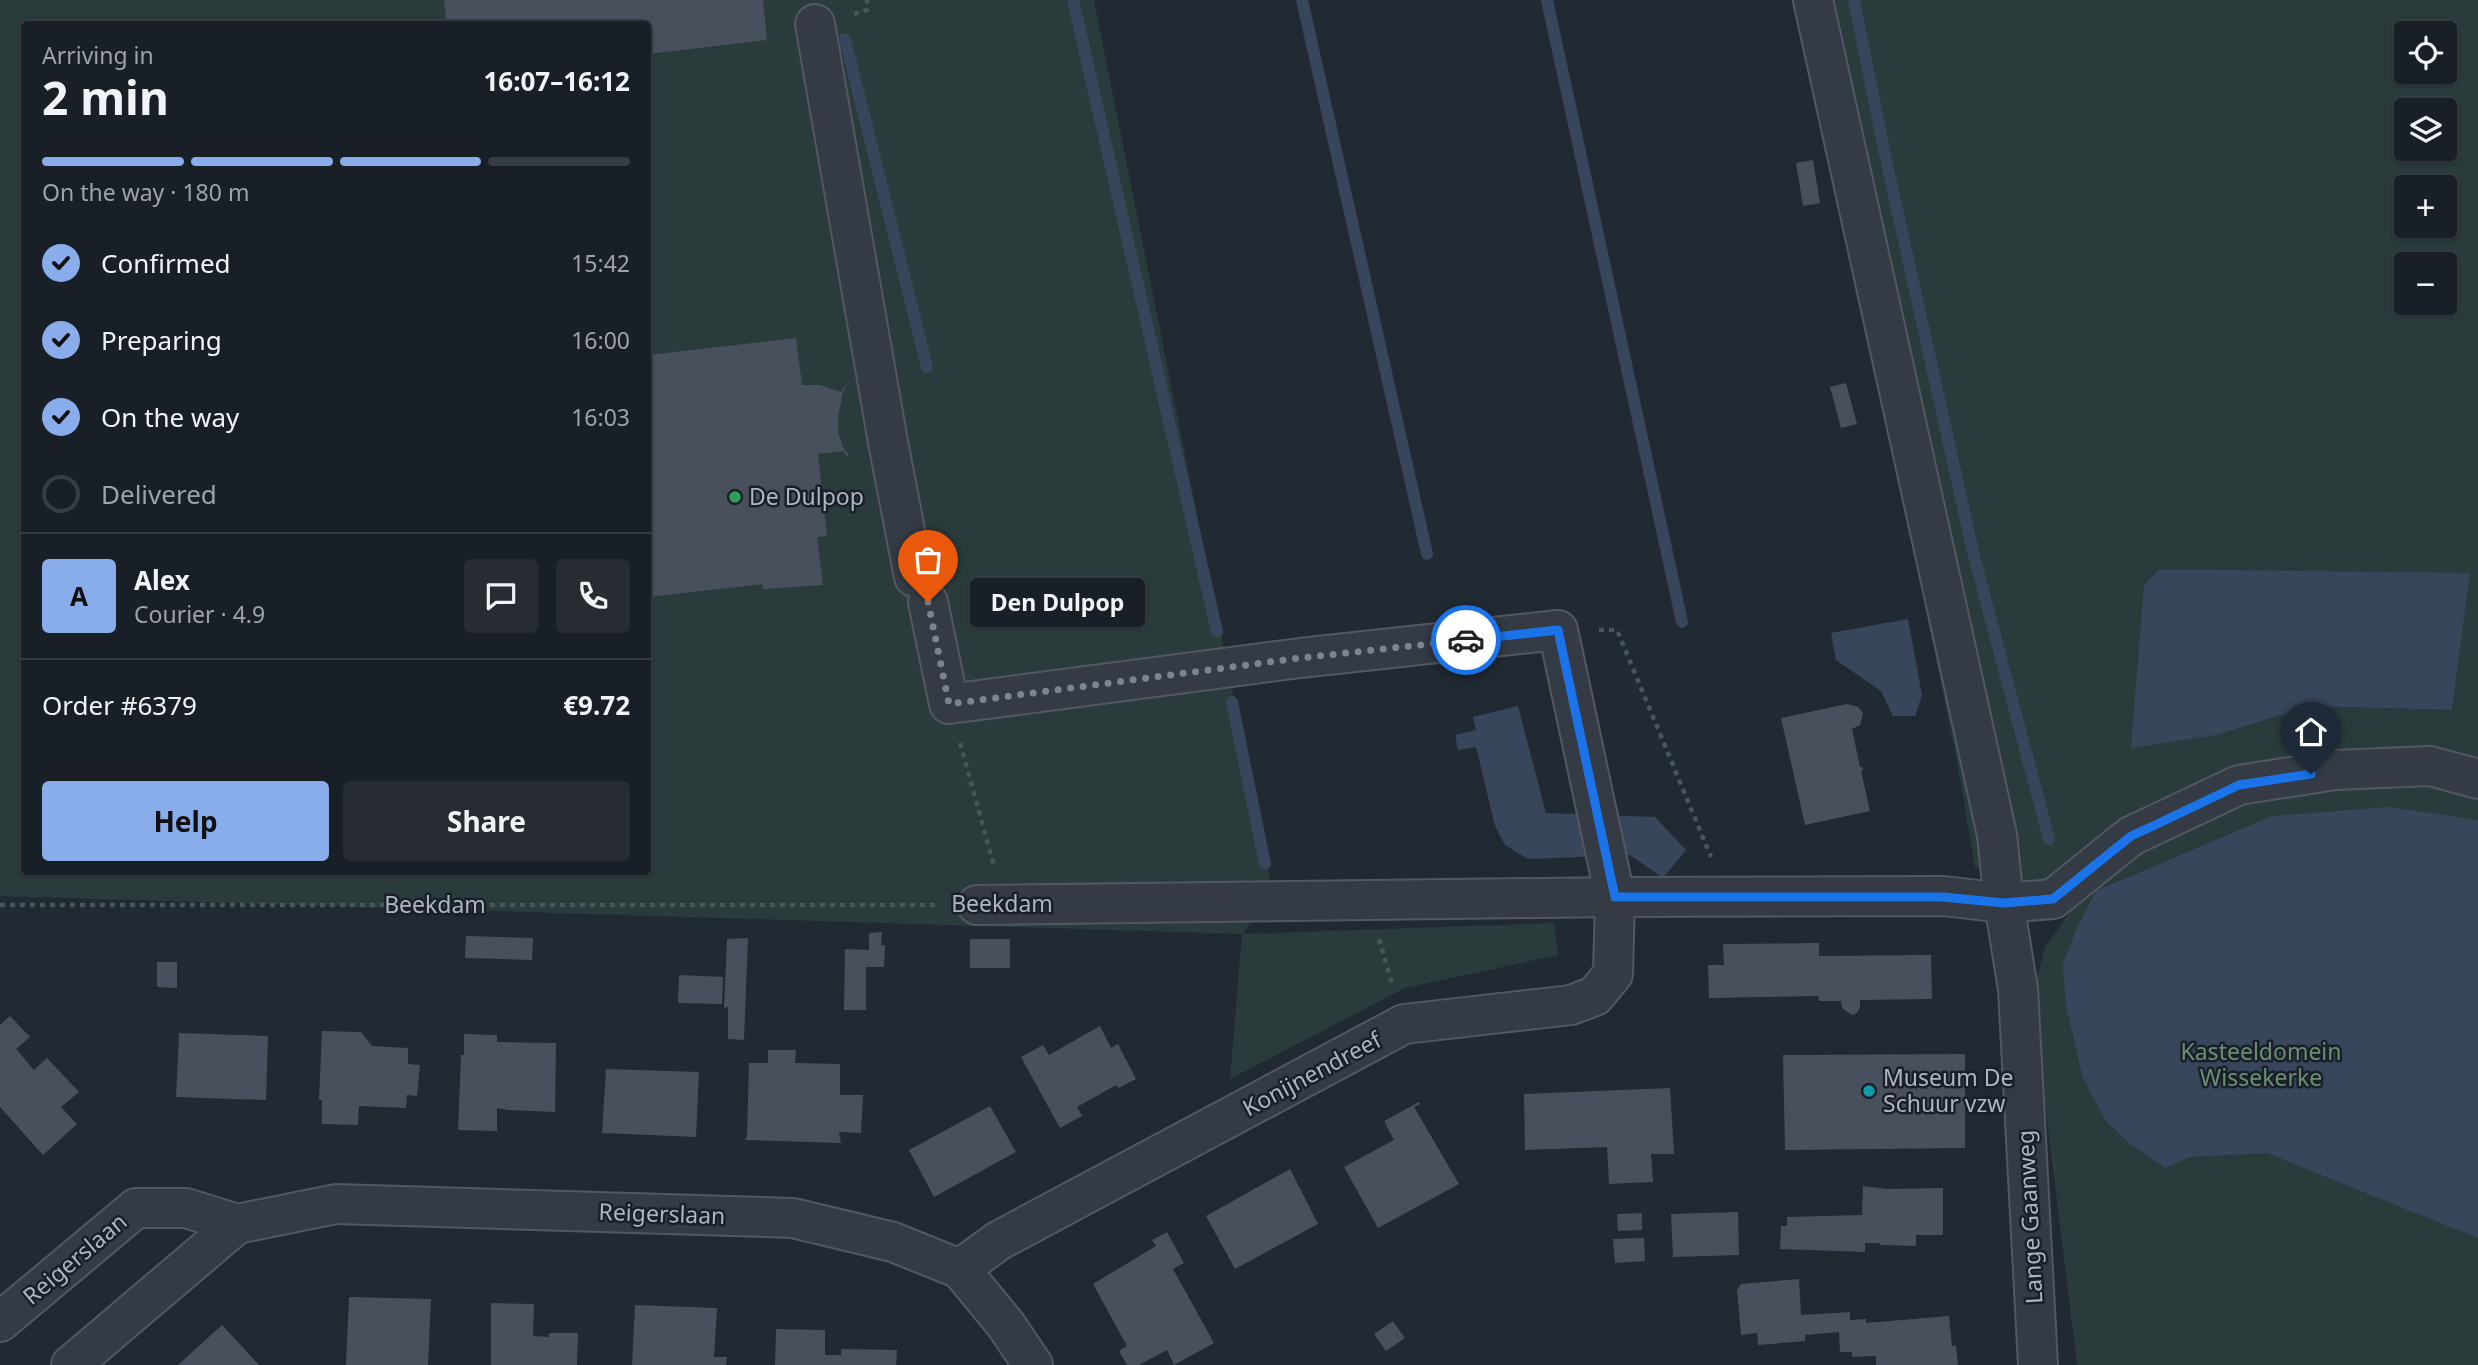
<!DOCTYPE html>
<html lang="en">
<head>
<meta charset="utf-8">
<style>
	:root { --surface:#191f26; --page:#262c32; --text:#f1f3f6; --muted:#9fa2a7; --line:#373d43; --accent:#89adeb }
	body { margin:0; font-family:"Noto Sans",sans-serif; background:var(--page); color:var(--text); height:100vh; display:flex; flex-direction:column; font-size:26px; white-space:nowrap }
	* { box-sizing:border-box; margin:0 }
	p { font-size:23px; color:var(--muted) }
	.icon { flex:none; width:38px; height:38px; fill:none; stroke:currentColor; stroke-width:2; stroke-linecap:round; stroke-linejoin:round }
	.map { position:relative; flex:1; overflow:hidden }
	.sheet { position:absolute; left:21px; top:21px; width:630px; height:854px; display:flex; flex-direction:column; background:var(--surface); border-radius:7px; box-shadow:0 2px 5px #0004,0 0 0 2px var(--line) }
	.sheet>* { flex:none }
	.fabs { position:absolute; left:2394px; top:21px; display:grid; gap:14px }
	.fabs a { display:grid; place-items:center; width:63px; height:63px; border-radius:7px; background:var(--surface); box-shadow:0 2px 5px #0004,0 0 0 2px var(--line); font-size:35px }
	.pin { position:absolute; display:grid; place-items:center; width:60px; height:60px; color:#fff; margin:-72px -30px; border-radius:50% 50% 50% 0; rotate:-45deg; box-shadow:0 0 7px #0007 }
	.pin .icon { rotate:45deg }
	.courier { position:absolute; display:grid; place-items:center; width:70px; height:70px; margin:-35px; border:5px solid #1a73e8; border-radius:50%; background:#fff; color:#222; box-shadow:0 2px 9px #0007 }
	.bubble { position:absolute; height:49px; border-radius:7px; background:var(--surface); box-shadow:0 2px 5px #0004,0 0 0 2px var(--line); font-size:23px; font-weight:700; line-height:49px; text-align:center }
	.head em { font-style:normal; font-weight:700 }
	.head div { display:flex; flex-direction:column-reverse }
	.head { display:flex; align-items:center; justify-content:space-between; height:119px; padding:0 21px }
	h1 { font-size:46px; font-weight:700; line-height:52px }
	.bar { display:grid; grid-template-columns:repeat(4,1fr); gap:10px 7px; align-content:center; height:84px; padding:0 21px }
	.bar i { height:9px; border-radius:5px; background:var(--line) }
	.bar .on { background:var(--accent) }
	.bar p { grid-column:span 4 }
	.line { display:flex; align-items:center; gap:18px; padding:0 21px; border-top:2px solid var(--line) }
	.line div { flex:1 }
	.round { display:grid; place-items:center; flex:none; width:74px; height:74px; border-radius:7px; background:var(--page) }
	ol { padding:0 21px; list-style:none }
	li { display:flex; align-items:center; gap:21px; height:77px }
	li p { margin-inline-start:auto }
	li .icon { padding:7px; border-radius:50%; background:var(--accent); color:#111; stroke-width:4 }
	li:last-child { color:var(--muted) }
	li i { width:38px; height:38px; border:4px solid var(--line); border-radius:50% }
	.button { display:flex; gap:14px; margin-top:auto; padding:14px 21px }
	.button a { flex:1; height:80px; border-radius:7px; background:var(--accent); color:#111; font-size:28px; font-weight:700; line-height:80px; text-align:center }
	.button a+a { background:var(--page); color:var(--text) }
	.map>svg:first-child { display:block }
</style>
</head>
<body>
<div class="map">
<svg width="2478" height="1365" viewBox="0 0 2478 1365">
	<rect width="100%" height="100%" fill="#212933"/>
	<g fill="#2a3b3b" fill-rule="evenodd">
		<path d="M0 0H1094L1272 889 1243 934 1554 923 1558 955 1405 988 1230 1079 1242 934 0 896ZM24 24H648V872H24Z"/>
		<path d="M1800 0H2478V1365H2077L2032 997 2045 947 2082 895 1975 868 1958 766ZM2406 33H2445V72H2406ZM2406 110H2445V149H2406ZM2406 187H2445V226H2406ZM2406 264H2445V303H2406ZM2470 573 2452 710 2311 706 2216 735Z"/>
	</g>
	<g fill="#38465b">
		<polygon points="2160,569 2470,573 2452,710 2311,706 2216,735 2131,748 2144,585"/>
		<polygon points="1908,619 1922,695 1915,716 1893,716 1881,691 1836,660 1831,633"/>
		<polygon points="1518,706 1546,813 1655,817 1686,850 1663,878 1630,855 1528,859 1505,845 1495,826 1476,747 1458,750 1455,735 1476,730 1473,717"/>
		<polygon points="2388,807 2478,820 2478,1238 2267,1153 2190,1157 2165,1168 2129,1143 2106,1121 2083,1078 2066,1006 2063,965 2075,932 2096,891 2272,816"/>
	</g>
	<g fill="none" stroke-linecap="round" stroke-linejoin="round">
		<g stroke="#38465b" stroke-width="12">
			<polyline points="1073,0 1217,632"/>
			<polyline points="1302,0 1427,554"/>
			<polyline points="1547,0 1682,622"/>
			<polyline points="1854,0 1887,164 1974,556 2049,839"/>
			<polyline points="845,39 927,367"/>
			<polyline points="1232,702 1265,864"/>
		</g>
	</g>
	<g fill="#48505d">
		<polygon points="444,0 763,0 767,40 648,54 648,24 447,24"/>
		<polygon points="1813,160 1820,203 1803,206 1796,163"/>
		<polygon points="796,338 802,385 820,385 841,392 849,380 843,392 838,417 838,432 843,447 849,455 847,457 843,451 818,454 827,536 817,537 823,585 763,589 763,584 648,597 648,355"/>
		<polygon points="1846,383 1857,424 1841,428 1830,387"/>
		<polygon points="1847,704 1858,707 1863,713 1860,725 1852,729 1860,767 1862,767 1863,771 1861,771 1870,811 1805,825 1781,718"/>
		<polygon points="882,932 881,945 885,945 884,967 866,967 866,1010 844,1010 845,949 869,950 869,933"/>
		<polygon points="466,936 533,938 532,960 465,958"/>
		<polygon points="748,938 744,1040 728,1039 728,1007 724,1008 727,939"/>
		<rect x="970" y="939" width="40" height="29"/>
		<polygon points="1819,943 1819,956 1931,955 1932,999 1860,1000 1860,1007 1857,1013 1852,1015 1842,1008 1841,1001 1819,1001 1818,996 1709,998 1708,965 1724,965 1723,944"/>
		<polygon points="157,962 177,962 177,988 157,987"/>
		<polygon points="679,975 723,977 722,1004 678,1003"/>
		<polygon points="10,1016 30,1037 16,1049 34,1070 47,1058 79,1092 61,1107 77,1124 43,1155 0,1107 0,1025"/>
		<polygon points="1100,1026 1111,1048 1118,1044 1136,1079 1118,1088 1116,1085 1077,1107 1082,1116 1060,1128 1021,1057 1043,1045 1049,1055"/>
		<polygon points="322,1031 361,1032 372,1046 408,1048 408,1064 420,1065 417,1096 407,1095 406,1108 359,1106 358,1125 322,1124 322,1100 319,1100"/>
		<polygon points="179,1033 268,1036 266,1100 176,1097"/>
		<polygon points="464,1034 497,1035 497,1042 556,1043 555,1112 508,1110 497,1108 497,1131 458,1130 461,1055 464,1055"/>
		<polygon points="768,1050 796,1050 795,1063 840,1064 840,1095 863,1095 861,1133 839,1132 841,1143 745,1140 747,1136 749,1063 768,1063"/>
		<polygon points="1965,1054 1965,1148 1785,1150 1783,1055"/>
		<polygon points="606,1069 699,1072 696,1137 602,1133"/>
		<polygon points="1670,1088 1674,1154 1651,1154 1653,1182 1609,1184 1607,1147 1525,1150 1524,1094"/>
		<polygon points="1419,1102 1420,1104 1414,1107 1459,1184 1378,1228 1344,1167 1394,1140 1384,1121"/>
		<polygon points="990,1106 1016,1152 934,1197 909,1150"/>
		<polygon points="1290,1169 1318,1224 1235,1269 1206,1216"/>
		<polygon points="1863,1186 1887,1189 1943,1188 1943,1235 1916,1235 1916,1246 1880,1245 1880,1243 1865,1243 1865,1252 1780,1249 1781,1226 1787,1226 1787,1217 1862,1215"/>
		<polygon points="1738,1212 1739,1255 1673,1257 1671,1214"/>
		<polygon points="1642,1213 1642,1230 1618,1231 1617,1214"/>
		<polygon points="1167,1232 1184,1263 1173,1269 1214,1343 1174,1365 1167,1350 1139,1365 1127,1365 1119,1351 1127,1346 1093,1284 1156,1246 1152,1240"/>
		<polygon points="1644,1238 1645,1261 1615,1263 1613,1239"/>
		<polygon points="1799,1279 1801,1315 1850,1312 1850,1320 1866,1319 1866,1323 1949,1316 1952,1346 1956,1346 1958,1365 1876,1365 1876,1356 1852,1357 1852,1352 1840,1352 1839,1332 1805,1335 1805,1341 1758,1345 1757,1333 1741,1335 1737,1290 1741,1284"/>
		<polygon points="349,1297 431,1299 428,1365 346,1365"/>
		<polygon points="491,1303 534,1304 533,1336 549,1337 549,1333 578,1333 577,1365 491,1365"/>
		<polygon points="635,1305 717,1308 714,1357 727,1357 726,1365 632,1365"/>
		<polygon points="1393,1321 1405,1338 1386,1351 1374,1334"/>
		<polygon points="222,1325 259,1365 178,1365 191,1353"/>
		<polygon points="776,1329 825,1330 825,1355 841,1355 841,1349 897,1350 896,1365 775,1365"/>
	</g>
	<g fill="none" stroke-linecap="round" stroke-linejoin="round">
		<defs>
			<g id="minor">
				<polyline points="1813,0 1997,835 2004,903 2018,989 2038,1365"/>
				<polyline points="815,24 888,442 914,577"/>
				<polyline points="928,602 949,704 1300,658 1558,630 1615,897 1613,974 1595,996 1571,1005 1404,1024 998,1241 960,1269"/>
				<polyline points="977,905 1615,897 1943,896 2004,903 2053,899 2131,836 2239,785 2335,770 2430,766 2478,779"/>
				<polyline points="0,1322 136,1208 186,1208 237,1224 336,1204 793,1218 893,1242 960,1269 1006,1325 1033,1365"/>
				<polyline points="71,1365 237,1224"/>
			</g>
		</defs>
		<use href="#minor" stroke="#525862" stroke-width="42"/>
		<g stroke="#465659" stroke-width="4.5" stroke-dasharray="5 5" stroke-linecap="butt">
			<polyline points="854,14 867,10 867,0"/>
			<polyline points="1599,630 1617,630 1711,857"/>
			<polyline points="960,743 994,866"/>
			<polyline points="0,905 938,905"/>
			<polyline points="1379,939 1393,987"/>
		</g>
		<use href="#minor" stroke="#343b44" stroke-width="38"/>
	</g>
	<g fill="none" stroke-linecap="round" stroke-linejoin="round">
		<polyline stroke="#7d848f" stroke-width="7" stroke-dasharray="0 12.6" points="928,602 949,704 1300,658 1466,640"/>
		<polyline stroke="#1a73e8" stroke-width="9" points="1466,640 1558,630 1615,897 1943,897 2004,903 2053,899 2131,836 2153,826 2239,785 2311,774"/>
	</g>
	<circle fill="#2e9e5b" stroke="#1a2029" stroke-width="2.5" cx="735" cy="497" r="7"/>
	<circle fill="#0f9aa8" stroke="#1a2029" stroke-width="2.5" cx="1869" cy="1091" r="7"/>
	<g text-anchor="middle" stroke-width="5" stroke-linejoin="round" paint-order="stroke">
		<g font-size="23" fill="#aeb5c1" stroke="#1a2029" text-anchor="start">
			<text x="749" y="505">De Dulpop</text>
			<text x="1883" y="1086">Museum De<tspan x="1883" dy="26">Schuur vzw</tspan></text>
		</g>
		<g font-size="23" fill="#aeb5c1" stroke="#1a2029">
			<text x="1002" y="912">Beekdam</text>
			<text x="435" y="913">Beekdam</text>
			<text transform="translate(1312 1074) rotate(-28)" y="8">Konijnendreef</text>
			<text transform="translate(662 1214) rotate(2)" y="8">Reigerslaan</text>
			<text transform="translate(2030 1217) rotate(-93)" y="8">Lange Gaanweg</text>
			<text transform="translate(75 1259) rotate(-40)" y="8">Reigerslaan</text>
		</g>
		<g font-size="23" fill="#698f72" stroke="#1a2029">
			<text x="2261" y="1060">Kasteeldomein<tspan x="2261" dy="26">Wissekerke</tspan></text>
		</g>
	</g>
</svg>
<div class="fabs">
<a><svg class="icon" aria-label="locate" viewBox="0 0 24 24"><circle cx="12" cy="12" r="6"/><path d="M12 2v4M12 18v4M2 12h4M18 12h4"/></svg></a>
<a><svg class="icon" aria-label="layers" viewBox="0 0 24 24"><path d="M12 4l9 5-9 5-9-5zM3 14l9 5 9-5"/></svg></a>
<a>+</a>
<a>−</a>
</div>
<div class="pin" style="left:928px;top:602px;background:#ea580c"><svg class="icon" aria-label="bag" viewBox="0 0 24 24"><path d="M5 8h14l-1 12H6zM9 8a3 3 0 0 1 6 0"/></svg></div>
<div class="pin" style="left:2311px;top:774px;background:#1f2937"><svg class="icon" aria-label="home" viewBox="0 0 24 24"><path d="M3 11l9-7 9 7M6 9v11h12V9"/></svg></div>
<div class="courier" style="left:1466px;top:640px"><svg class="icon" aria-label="car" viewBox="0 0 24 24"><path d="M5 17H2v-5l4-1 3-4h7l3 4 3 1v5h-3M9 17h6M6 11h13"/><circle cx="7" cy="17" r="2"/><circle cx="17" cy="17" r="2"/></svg></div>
<div class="bubble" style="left:970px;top:578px;width:175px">Den Dulpop</div>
<section class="sheet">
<div class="head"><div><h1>2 min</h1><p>Arriving in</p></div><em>16:07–16:12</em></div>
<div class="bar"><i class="on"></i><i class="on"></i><i class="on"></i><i></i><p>On the way · 180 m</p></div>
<ol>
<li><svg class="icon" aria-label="check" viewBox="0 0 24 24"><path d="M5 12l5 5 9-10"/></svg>Confirmed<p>15:42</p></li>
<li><svg class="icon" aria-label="check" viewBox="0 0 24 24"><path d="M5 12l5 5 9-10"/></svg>Preparing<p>16:00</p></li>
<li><svg class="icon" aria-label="check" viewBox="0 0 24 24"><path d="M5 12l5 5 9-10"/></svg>On the way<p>16:03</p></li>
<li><i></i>Delivered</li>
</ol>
<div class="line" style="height:126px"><b class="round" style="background:var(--accent);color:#111">A</b><div><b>Alex</b><p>Courier · 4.9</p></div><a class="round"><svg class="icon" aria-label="chat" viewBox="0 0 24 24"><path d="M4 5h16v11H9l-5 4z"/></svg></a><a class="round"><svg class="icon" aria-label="phone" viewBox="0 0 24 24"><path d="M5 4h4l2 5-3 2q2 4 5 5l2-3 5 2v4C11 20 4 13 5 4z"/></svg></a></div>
<div class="line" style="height:91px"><div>Order #6379</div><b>€9.72</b></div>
<div class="button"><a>Help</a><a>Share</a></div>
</section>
</div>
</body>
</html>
